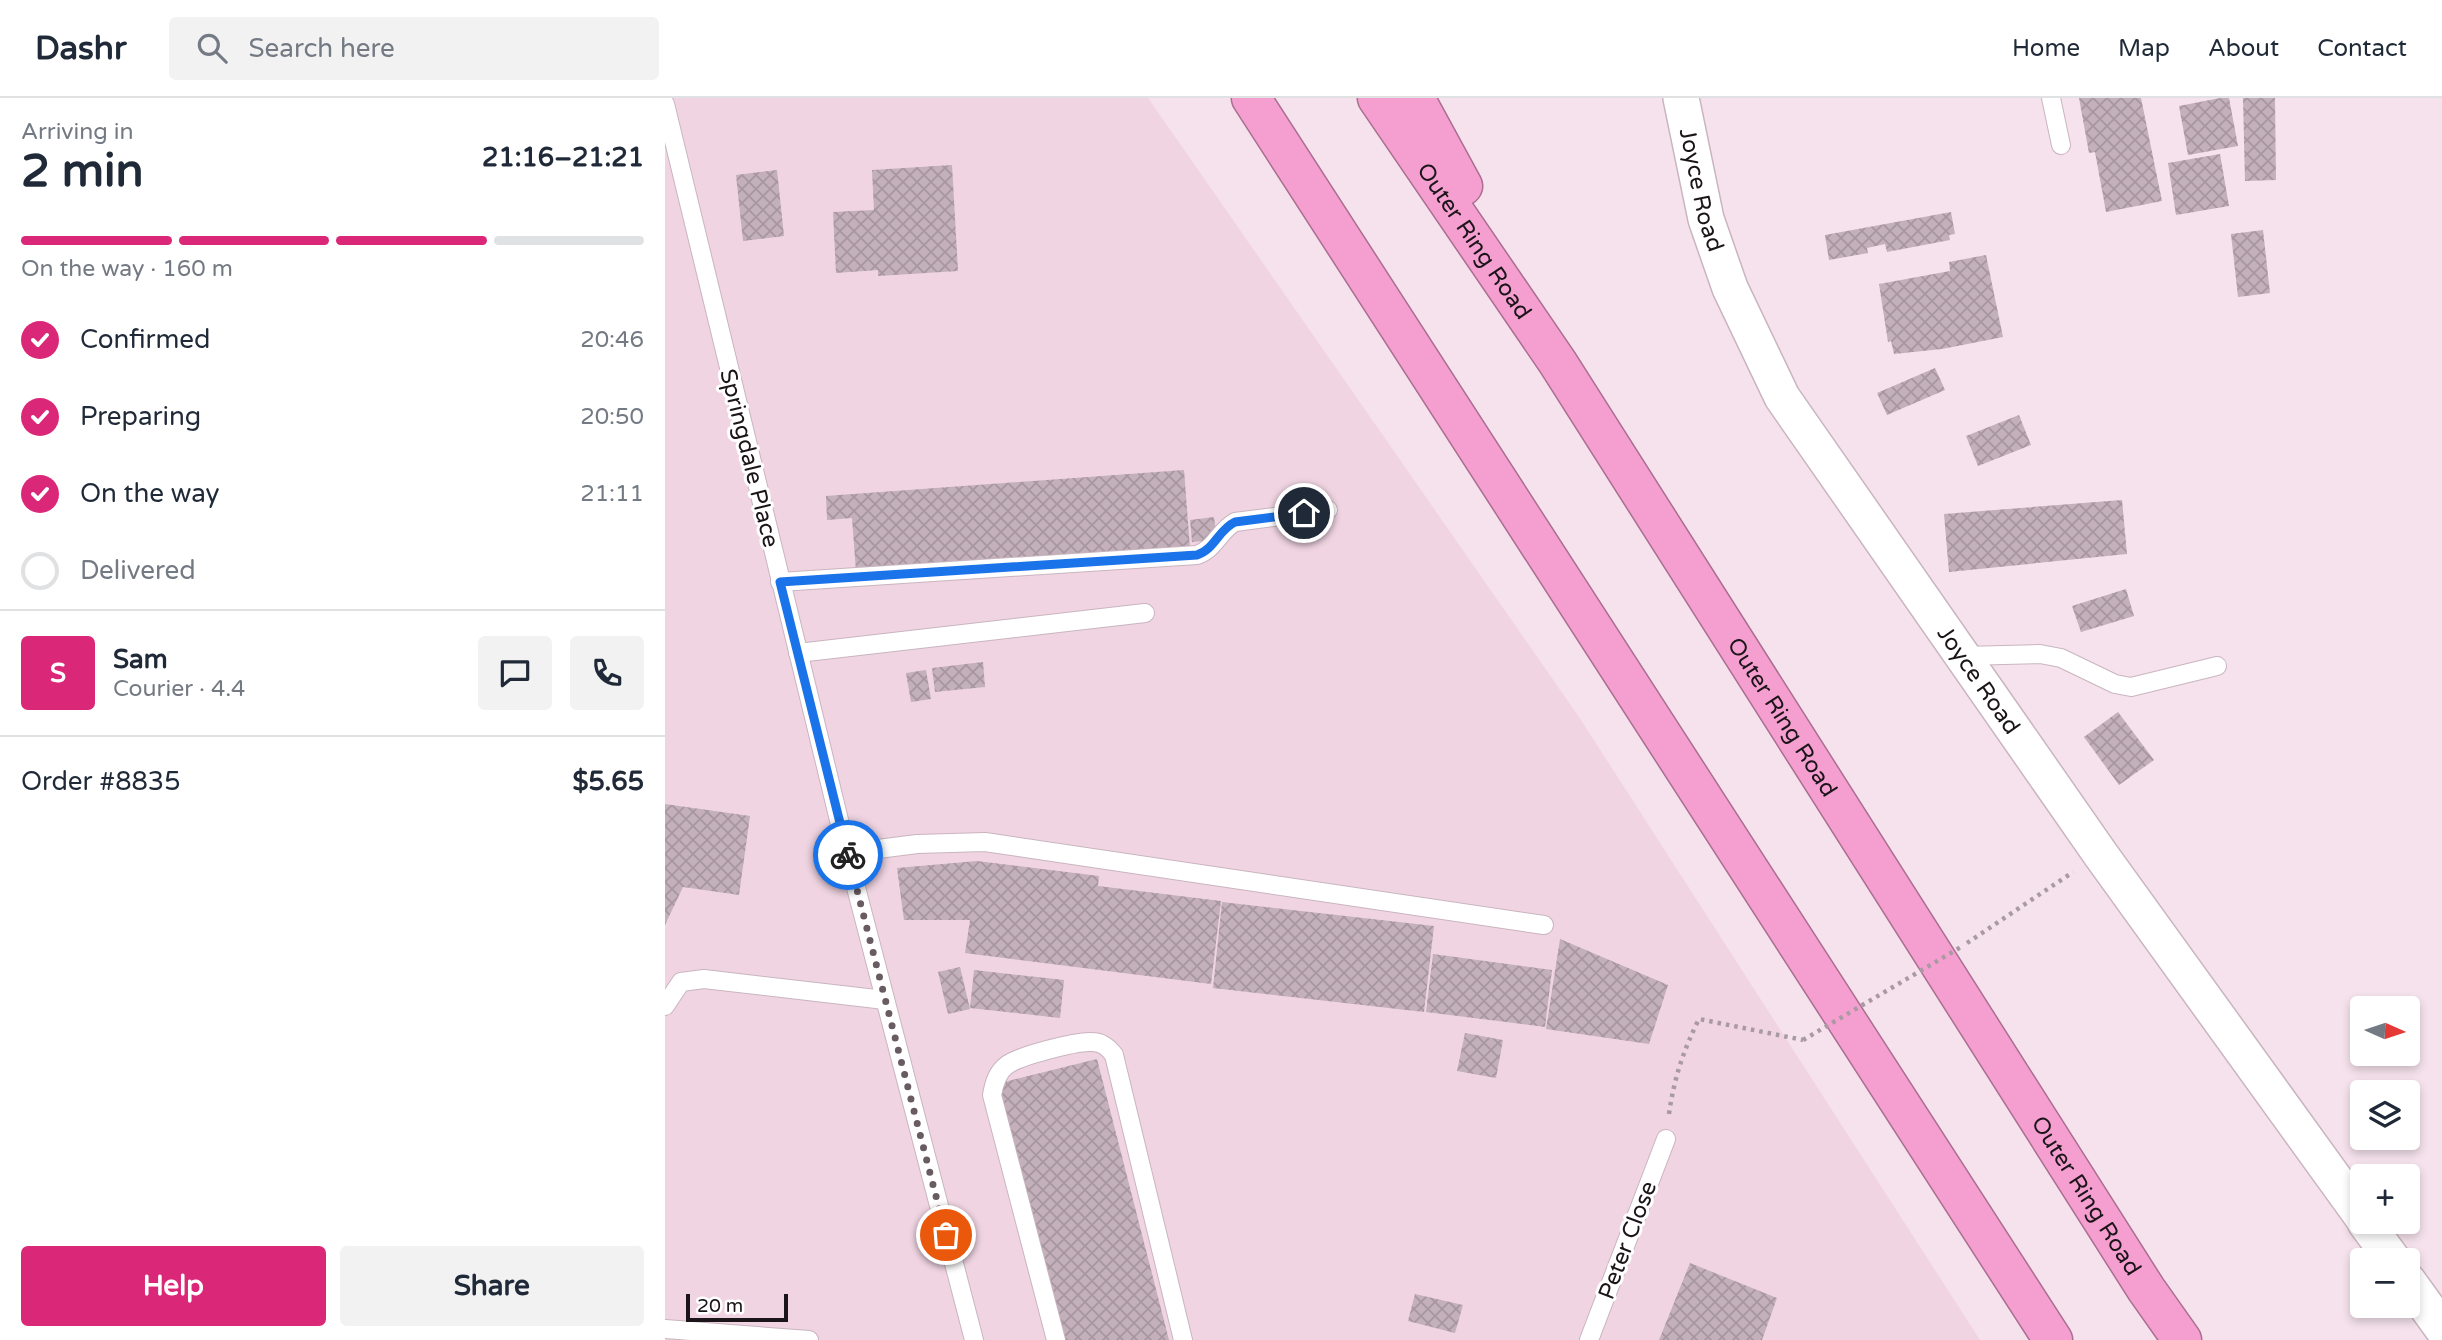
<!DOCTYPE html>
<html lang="en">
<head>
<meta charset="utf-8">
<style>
	:root { --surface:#fff; --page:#f2f2f3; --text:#1f2937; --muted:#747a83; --line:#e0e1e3; --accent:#db2777 }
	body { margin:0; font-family:"Varela Round",sans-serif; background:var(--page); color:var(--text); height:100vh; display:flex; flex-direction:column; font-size:26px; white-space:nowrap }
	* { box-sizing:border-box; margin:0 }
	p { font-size:23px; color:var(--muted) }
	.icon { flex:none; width:38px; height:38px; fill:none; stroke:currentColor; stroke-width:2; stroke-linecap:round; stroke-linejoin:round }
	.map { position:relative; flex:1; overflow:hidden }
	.sheet { display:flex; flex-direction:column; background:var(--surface); width:665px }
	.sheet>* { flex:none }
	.needle { width:46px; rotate:93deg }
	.controls { position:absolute; left:1685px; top:898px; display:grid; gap:14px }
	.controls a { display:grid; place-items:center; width:70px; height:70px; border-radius:7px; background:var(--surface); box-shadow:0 4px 10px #0003; font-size:35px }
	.scale { position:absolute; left:21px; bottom:18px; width:102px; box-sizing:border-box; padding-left:7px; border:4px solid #1b1418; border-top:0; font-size:19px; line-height:24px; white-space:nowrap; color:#1b1418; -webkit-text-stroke:5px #fff; paint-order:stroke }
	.pin { position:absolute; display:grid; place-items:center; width:60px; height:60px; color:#fff; margin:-30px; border:4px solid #fff; border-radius:50%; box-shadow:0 2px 7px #0007 }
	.courier { position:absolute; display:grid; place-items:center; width:70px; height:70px; margin:-35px; border:5px solid #1a73e8; border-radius:50%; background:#fff; color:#222; box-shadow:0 2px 9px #0007 }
	.summary em { font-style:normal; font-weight:800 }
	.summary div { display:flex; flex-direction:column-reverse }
	.summary { display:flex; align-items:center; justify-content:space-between; height:119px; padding:0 21px }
	h1 { font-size:46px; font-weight:800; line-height:52px }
	.bar { display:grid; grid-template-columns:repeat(4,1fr); gap:10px 7px; align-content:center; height:84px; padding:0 21px }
	.bar i { height:9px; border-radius:5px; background:var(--line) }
	.bar .selected { background:var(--accent) }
	.bar p { grid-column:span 4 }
	.line { display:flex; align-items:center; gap:18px; padding:0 21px; border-top:2px solid var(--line) }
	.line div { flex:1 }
	.round { display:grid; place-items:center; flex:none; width:74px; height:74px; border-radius:7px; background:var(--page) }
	ol { padding:0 21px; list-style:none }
	li { display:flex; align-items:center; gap:21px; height:77px }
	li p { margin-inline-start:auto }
	li .icon { padding:7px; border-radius:50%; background:var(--accent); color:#fff; stroke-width:4 }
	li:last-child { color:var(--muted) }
	li i { width:38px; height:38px; border:4px solid var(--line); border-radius:50% }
	.cta { display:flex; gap:14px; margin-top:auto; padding:14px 21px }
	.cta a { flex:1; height:80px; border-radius:7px; background:var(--accent); color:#fff; font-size:28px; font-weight:800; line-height:80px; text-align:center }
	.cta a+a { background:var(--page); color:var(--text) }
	header { display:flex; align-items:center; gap:42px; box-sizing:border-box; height:98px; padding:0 35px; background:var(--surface); border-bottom:2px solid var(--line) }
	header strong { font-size:33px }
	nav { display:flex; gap:38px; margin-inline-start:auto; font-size:24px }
	.search { width:490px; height:63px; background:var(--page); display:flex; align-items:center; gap:18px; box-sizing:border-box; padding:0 24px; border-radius:7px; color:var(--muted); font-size:26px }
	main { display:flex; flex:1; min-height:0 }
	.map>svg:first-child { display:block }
</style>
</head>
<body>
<header>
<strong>Dashr</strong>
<div class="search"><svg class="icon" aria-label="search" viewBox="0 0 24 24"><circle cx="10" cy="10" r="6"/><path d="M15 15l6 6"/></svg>Search here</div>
<nav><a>Home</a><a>Map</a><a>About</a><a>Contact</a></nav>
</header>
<main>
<section class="sheet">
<div class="summary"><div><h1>2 min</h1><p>Arriving in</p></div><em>21:16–21:21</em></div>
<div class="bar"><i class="selected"></i><i class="selected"></i><i class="selected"></i><i></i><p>On the way · 160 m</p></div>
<ol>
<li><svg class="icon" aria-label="check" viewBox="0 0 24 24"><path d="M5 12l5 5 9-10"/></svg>Confirmed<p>20:46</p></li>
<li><svg class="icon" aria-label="check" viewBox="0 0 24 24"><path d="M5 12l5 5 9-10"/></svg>Preparing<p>20:50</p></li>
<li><svg class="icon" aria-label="check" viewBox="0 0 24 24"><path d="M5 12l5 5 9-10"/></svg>On the way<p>21:11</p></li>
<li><i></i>Delivered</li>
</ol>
<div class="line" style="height:126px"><b class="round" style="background:var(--accent);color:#fff">S</b><div><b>Sam</b><p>Courier · 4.4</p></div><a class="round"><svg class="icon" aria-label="chat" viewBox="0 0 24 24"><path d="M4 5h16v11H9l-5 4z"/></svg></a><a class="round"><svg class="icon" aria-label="phone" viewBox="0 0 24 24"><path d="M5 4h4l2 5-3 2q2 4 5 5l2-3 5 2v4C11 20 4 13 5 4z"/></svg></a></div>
<div class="line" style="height:91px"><div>Order #8835</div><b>$5.65</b></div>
<div class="cta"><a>Help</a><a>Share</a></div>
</section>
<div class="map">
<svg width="1777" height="1242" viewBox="0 0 1777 1242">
	<defs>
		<pattern id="building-cross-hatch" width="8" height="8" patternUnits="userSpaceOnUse" patternTransform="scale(1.75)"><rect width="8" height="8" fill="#c3b0ba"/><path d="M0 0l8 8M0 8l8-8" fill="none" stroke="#a7969f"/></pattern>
	</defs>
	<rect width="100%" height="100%" fill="#f6e2ec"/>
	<polygon fill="#f0d4e2" points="0,0 483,0 914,619 1315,1242 0,1242"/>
	<g fill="url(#building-cross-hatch)">
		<polygon points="1414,0 1476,0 1497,103 1441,114 1430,54 1424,55"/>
		<polygon points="1555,0 1564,0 1573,48 1523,57 1514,8"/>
		<polygon points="1578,0 1610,0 1611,82 1580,83"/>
		<polygon points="1555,56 1564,108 1511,117 1503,65"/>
		<polygon points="287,67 293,173 213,178 213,172 171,175 168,114 209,112 207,72"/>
		<polygon points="112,72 119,138 78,143 71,77"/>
		<polygon points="1286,114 1290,136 1284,137 1285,142 1222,154 1220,146 1202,150 1203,155 1164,162 1160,137"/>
		<polygon points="1598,132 1605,195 1573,199 1566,136"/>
		<polygon points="1321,157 1338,239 1277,251 1229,256 1226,243 1223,244 1214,186 1285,173 1284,164"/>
		<polygon points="1270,270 1280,292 1222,317 1212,295"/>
		<polygon points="1354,317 1366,347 1313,368 1301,338"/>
		<polygon points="519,372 525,450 191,474 187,420 162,422 161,398"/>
		<polygon points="1457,402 1462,456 1284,474 1279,416"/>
		<polygon points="549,419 552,442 527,444 525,422"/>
		<polygon points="1461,491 1469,518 1416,534 1407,508"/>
		<polygon points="318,564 320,589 270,594 267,570"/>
		<polygon points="261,572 266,601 246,604 241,575"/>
		<polygon points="1453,614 1489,662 1454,687 1419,639"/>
		<polygon points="0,706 85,718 74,797 18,789 0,827"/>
		<polygon points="312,763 434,778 433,788 556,803 546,886 300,855 305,822 239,822 232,770"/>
		<polygon points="557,804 769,828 759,914 548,890"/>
		<polygon points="895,841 1003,887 984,946 881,931"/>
		<polygon points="768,856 887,872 880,929 761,914"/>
		<polygon points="295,869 305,911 283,916 273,874"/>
		<polygon points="309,872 399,882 395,920 305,910"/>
		<polygon points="800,935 838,942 831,980 792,973"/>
		<polygon points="432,961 504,1242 397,1242 331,986"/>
		<polygon points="1025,1165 1112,1200 1097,1242 994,1242"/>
		<polygon points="750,1196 798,1207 790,1235 743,1223"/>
	</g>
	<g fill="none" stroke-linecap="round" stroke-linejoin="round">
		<defs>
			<g id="service">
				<polyline points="1386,0 1396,47"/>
				<polyline points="0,6 182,755 309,1242"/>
				<path d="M115 484 532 457C550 451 554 433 570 424L663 412"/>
				<polyline points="133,555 480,515"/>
				<polyline points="1298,558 1375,556 1396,560 1450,586 1466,589 1552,568"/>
				<polyline points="182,755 252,746 320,744 879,827"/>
				<polyline points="0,908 16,884 39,881 220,902"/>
				<polyline points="0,1231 144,1242"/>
				<path d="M391 1242 327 997C329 986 332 974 342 967 354 958 411 943 427 944 437 944 443 949 449 957L518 1242"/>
				<polyline points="924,1242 1001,1041"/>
			</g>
			<g id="minor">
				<path id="s1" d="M1016 0 1041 121 1065 190 1117 299 1436 757 1698 1120"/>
				<polyline points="1700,1124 1728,1162"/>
				<polyline points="1743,1183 1777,1230"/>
			</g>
			<g id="motorway">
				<polyline points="586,0 1388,1242"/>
				<path id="s2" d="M712 0 893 265 1481 1191 1517 1242"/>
				<polyline points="750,0 798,88"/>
			</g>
		</defs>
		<use href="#service" stroke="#c9b5bf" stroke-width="20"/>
		<use href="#minor" stroke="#c9b5bf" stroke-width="38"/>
		<use href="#motorway" stroke="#a96e90" stroke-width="41"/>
		<g stroke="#a99aa1" stroke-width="4.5" stroke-dasharray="3.5 5" stroke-linecap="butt">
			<polyline points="1302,845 1408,774"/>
			<path d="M1004 1016C1009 981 1018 953 1034 921L1138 942"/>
		</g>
		<use href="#service" stroke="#fff" stroke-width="18"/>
		<use href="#minor" stroke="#fff" stroke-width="35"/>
		<use href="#motorway" stroke="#f59fd0" stroke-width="38"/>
		<polyline stroke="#a99aa1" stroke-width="4.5" stroke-dasharray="3.5 5" stroke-linecap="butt" points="1138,942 1296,849"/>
	</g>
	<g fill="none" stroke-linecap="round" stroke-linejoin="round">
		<polyline stroke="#685c62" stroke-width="7" stroke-dasharray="0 12.6" points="183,757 281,1137"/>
		<path stroke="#1a73e8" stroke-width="9" d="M183 757 115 484 532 457C550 451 553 432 570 424L639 415"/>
	</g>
	<g text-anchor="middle" stroke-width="6" stroke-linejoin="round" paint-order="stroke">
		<g font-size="23" fill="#1b1418" stroke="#fff">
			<text dy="8" stroke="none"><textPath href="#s1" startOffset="94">Joyce Road</textPath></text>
			<text dy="8" stroke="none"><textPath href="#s2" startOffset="173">Outer Ring Road</textPath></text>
			<text transform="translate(85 360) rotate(76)" y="8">Springdale Place</text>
			<text dy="8" stroke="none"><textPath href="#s1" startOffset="662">Joyce Road</textPath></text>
			<text dy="8" stroke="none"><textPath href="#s2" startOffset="740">Outer Ring Road</textPath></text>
			<text dy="8" stroke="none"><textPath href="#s2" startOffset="1307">Outer Ring Road</textPath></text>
			<text transform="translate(962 1142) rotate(-69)" y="8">Peter Close</text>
		</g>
	</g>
</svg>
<div class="controls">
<a><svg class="needle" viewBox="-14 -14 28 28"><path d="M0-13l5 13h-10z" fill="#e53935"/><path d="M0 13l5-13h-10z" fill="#747a83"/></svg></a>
<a><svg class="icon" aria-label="layers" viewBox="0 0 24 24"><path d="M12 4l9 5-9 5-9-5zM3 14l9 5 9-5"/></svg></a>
<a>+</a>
<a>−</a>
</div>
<div class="scale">20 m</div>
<div class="pin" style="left:281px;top:1137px;background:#ea580c"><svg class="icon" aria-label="bag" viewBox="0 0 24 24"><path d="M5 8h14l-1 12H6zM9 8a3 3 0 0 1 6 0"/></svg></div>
<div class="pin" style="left:639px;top:415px;background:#1f2937"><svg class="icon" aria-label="home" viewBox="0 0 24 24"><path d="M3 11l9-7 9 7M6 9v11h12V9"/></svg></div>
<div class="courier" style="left:183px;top:757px"><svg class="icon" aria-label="bike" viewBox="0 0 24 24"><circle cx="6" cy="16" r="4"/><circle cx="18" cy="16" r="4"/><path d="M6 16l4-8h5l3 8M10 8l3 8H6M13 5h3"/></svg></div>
</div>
</main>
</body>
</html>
